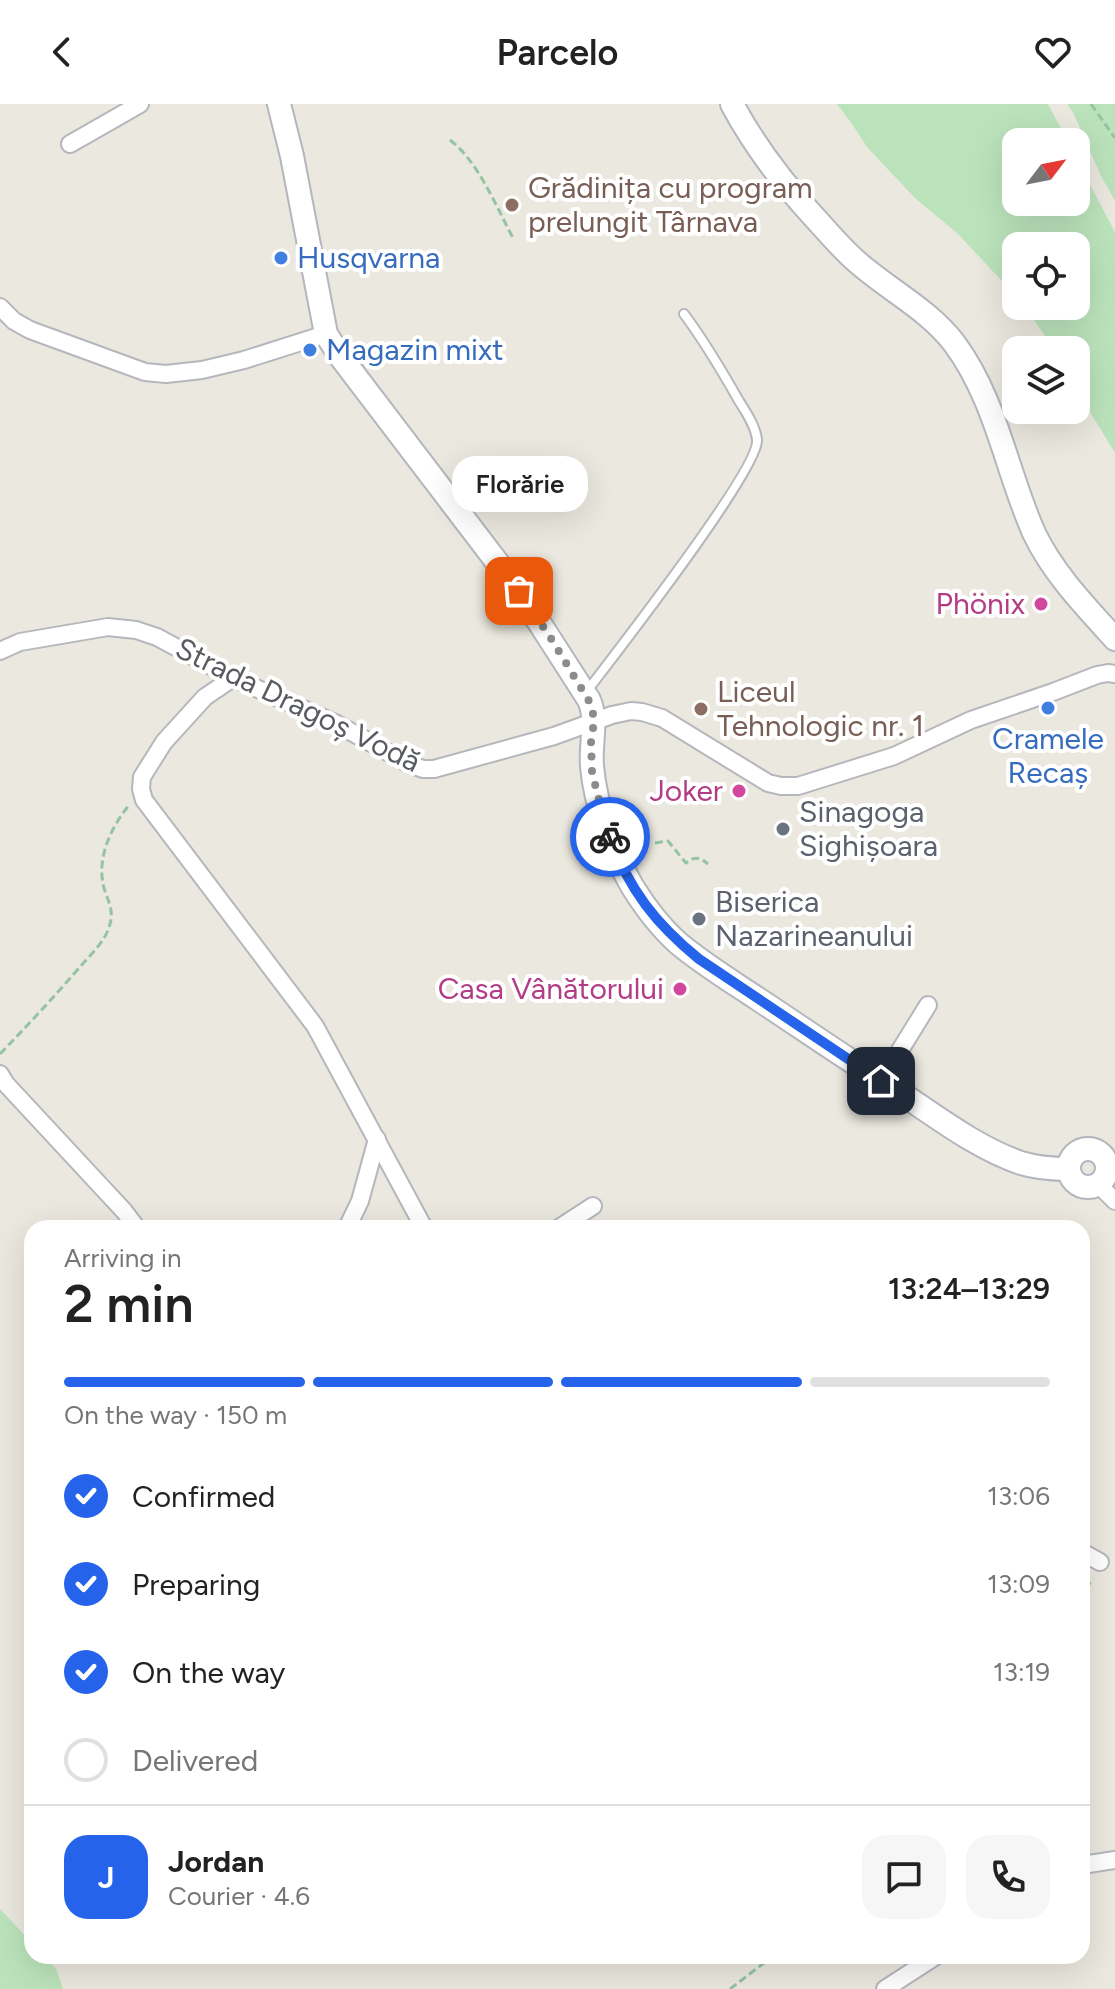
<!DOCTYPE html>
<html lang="en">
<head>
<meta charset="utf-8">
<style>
	:root { --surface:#fff; --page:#f6f6f6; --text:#222; --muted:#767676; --line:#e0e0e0; --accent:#2563eb }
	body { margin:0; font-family:Figtree,sans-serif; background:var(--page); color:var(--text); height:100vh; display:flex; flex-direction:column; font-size:30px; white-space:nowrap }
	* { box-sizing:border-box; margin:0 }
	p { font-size:26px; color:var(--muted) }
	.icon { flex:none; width:44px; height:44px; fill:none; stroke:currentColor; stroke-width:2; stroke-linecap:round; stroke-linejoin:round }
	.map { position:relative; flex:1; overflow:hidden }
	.sheet { position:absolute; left:24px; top:1116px; width:1066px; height:744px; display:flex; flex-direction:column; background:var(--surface); border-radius:24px; box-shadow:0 8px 32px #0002 }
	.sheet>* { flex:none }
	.needle { width:52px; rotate:58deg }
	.fabs { position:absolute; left:1002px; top:24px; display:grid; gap:16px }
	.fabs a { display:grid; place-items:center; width:88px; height:88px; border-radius:16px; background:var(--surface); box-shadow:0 8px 32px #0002; font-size:40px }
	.pin { position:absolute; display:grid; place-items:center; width:68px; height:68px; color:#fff; margin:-34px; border-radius:16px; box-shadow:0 4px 12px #0006 }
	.courier { position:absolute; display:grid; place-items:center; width:80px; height:80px; margin:-40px; border:6px solid #2563eb; border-radius:50%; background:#fff; color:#222; box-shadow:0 2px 10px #0007 }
	.bubble { position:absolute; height:56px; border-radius:24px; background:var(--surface); box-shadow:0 8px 32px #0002; font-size:26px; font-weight:600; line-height:56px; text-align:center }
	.headline em { font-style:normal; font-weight:600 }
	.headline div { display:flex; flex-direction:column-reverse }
	.headline { display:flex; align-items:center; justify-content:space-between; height:136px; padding:0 40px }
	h1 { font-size:52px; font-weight:600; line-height:60px }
	.bar { display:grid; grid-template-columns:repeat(4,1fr); gap:12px 8px; align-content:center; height:96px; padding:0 40px }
	.bar i { height:10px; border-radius:6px; background:var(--line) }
	.bar .selected { background:var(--accent) }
	.bar p { grid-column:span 4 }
	.line { display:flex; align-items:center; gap:20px; padding:0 40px; border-top:2px solid var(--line) }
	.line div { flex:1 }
	.round { display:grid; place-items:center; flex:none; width:84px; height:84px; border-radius:24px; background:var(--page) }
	ol { padding:0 40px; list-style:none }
	li { display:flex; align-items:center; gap:24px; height:88px }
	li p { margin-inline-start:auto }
	li .icon { padding:8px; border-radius:50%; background:var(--accent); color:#fff; stroke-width:4 }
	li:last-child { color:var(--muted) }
	li i { width:44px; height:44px; border:4px solid var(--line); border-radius:50% }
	header { display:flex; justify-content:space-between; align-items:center; height:104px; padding:0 40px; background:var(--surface); font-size:36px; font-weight:600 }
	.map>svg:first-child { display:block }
</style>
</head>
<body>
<header><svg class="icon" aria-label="back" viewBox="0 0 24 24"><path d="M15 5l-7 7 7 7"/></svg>Parcelo<svg class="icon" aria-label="heart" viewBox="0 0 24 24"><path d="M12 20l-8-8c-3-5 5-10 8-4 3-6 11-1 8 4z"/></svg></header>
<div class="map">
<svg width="1115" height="1885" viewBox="0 0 1115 1885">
	<rect width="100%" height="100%" fill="#ebe8df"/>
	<g fill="#bbe3bb">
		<polygon points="837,0 1048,0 1068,38 1016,38 1016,98 1076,98 1076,54 1115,128 1115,349 1085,300 1076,279 1076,246 1055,246 1024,202 1076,202 1076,142 1016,142 1016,192 958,130 915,94 880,57 867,43 852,20"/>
		<polygon points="1067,0 1115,0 1115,97 1101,72 1073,8"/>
		<polygon points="0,1805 32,1839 32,1852 44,1852 56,1865 63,1885 0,1885"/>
	</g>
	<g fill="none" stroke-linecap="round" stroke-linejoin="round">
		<defs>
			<path id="lane" d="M587 587C613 553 760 364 757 336 756 323 746 308 739 297 722 267 705 238 684 210"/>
			<g id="street">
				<polyline points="70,40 140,0"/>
				<polyline points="0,203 14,217 30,226 145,268 166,270 202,266 244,256 326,230"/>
				<polyline points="0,547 20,538 108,523 136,526 157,533 233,574 337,620 409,660 423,665 434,665 554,632 612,611 631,607 642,608 662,614 768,679 781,682 798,682 894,652 971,616 1053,588 1097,571 1108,569 1115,570"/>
				<polyline points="233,574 205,593 164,638 142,673 141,685 144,696 315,922 424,1124"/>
				<polyline points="0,970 6,980 124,1107 137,1124"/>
				<polyline points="881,977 928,901"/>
				<polyline points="1098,1080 1115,1097"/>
				<polyline points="347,1124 360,1097 377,1035"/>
				<polyline points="559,1124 593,1102"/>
				<polyline points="1082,1448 1100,1458"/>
				<polyline points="1082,1761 1115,1756"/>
				<polyline points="885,1885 936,1852"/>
			</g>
			<g id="secondary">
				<path d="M279 0 292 52 326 230 340 252 519 487 589 596C598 616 590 640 592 662 595 700 613 749 632 782 645 803 660 823 678 839 703 860 731 877 758 895 802 924 845 954 890 982 932 1009 974 1043 1021 1059 1037 1064 1053 1065 1069 1065"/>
				<path d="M732 0C755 43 781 77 814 113 828 128 841 144 856 157 887 185 928 205 954 239 996 295 1006 366 1034 429 1053 469 1085 502 1115 535"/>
				<circle cx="1088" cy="1064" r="19"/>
			</g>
		</defs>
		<use href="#lane" stroke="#b5b7bc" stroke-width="12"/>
		<use href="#street" stroke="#b5b7bc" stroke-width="20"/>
		<use href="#secondary" stroke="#b3b6bc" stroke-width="26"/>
		<g stroke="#94c4a2" stroke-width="3" stroke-dasharray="8 4" stroke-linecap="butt">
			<polyline points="1091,0 1115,34"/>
			<path d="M450 36C478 57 497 104 514 136"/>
			<path d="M655 739 668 737 686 759C695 752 700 753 708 760"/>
			<path d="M0 950C27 922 53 894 79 864 90 851 106 837 110 820 114 806 108 797 104 784 96 754 111 723 130 700"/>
			<polyline points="1082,1496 1092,1474"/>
			<polyline points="730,1885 773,1852"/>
		</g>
		<use href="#lane" stroke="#fff" stroke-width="8"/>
		<use href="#street" stroke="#fff" stroke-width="16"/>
		<use href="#secondary" stroke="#fff" stroke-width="22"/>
	</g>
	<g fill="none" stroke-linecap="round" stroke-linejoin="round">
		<polyline stroke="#8b8c8c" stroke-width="8" stroke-dasharray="0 14.4" points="519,487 552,536 592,602 594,618 591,637 592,667 597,689 610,733"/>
		<path stroke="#2563eb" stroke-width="10" d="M610 733C629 786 656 820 699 855L881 977"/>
	</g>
	<g fill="#8d6e63" stroke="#fff" stroke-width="3">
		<circle cx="512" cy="101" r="8"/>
		<circle cx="701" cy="605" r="8"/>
	</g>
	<g fill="#3f7fe0" stroke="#fff" stroke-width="3">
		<circle cx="281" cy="154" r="8"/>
		<circle cx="310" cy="246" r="8"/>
		<circle cx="1048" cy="604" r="8"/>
	</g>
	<g fill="#d1479c" stroke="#fff" stroke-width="3">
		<circle cx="1041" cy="500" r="8"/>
		<circle cx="739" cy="687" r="8"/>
		<circle cx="680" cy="885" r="8"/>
	</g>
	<g fill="#6b7280" stroke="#fff" stroke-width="3">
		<circle cx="783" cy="725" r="8"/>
		<circle cx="699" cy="815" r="8"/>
	</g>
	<g text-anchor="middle" stroke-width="8" stroke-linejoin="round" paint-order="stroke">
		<g font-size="30" fill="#785e54" stroke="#fff" text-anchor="start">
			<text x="528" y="94">Grădinița cu program<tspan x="528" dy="34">prelungit Târnava</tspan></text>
			<text x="717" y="598">Liceul<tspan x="717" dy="34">Tehnologic nr. 1</tspan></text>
		</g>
		<g font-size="30" fill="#366cbe" stroke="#fff" text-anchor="start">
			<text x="297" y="164">Husqvarna</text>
			<text x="326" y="256">Magazin mixt</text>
			<text x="1048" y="645" text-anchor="middle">Cramele<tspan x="1048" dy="34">Recaș</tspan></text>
		</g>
		<g font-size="30" fill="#b23c85" stroke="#fff" text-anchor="end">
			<text x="1025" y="510">Phönix</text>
			<text x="723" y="697">Joker</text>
			<text x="664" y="895">Casa Vânătorului</text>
		</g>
		<g font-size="30" fill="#585b60" stroke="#fff">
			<text transform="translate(298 601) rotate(26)" y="10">Strada Dragoș Vodă</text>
		</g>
		<g font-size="30" fill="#5b616d" stroke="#fff" text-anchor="start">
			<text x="799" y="718">Sinagoga<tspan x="799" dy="34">Sighișoara</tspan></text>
			<text x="715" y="808">Biserica<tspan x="715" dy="34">Nazarineanului</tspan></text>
		</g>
	</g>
</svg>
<div class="fabs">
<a><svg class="needle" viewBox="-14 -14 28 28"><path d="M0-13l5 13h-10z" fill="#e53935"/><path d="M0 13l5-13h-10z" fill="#767676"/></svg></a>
<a><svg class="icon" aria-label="locate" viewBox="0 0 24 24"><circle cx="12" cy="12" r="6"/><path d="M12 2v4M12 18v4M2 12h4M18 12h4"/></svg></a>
<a><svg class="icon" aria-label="layers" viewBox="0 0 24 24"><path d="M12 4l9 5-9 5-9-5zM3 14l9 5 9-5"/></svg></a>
</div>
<div class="pin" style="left:519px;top:487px;background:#ea580c"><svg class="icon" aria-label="bag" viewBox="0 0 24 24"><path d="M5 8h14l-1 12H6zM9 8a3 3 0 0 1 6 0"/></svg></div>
<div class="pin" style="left:881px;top:977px;background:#1f2937"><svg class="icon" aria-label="home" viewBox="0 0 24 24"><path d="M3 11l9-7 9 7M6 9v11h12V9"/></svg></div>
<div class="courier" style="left:610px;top:733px"><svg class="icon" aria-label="bike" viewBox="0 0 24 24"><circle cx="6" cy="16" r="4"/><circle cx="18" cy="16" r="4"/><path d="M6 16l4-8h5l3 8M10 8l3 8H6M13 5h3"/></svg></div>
<div class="bubble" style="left:452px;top:352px;width:136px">Florărie</div>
<section class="sheet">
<div class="headline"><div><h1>2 min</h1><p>Arriving in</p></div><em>13:24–13:29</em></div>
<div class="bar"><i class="selected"></i><i class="selected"></i><i class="selected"></i><i></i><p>On the way · 150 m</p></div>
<ol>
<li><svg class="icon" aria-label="check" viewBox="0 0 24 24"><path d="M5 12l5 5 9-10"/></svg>Confirmed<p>13:06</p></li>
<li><svg class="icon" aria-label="check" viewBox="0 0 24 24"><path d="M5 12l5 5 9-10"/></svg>Preparing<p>13:09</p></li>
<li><svg class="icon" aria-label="check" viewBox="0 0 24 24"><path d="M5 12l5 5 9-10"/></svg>On the way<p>13:19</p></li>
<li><i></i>Delivered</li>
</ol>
<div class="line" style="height:144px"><b class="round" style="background:var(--accent);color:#fff">J</b><div><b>Jordan</b><p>Courier · 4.6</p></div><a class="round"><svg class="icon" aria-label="chat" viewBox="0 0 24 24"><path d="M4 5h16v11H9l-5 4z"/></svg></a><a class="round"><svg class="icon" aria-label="phone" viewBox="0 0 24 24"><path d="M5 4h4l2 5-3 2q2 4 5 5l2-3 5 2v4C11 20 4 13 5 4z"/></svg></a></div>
</section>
</div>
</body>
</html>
